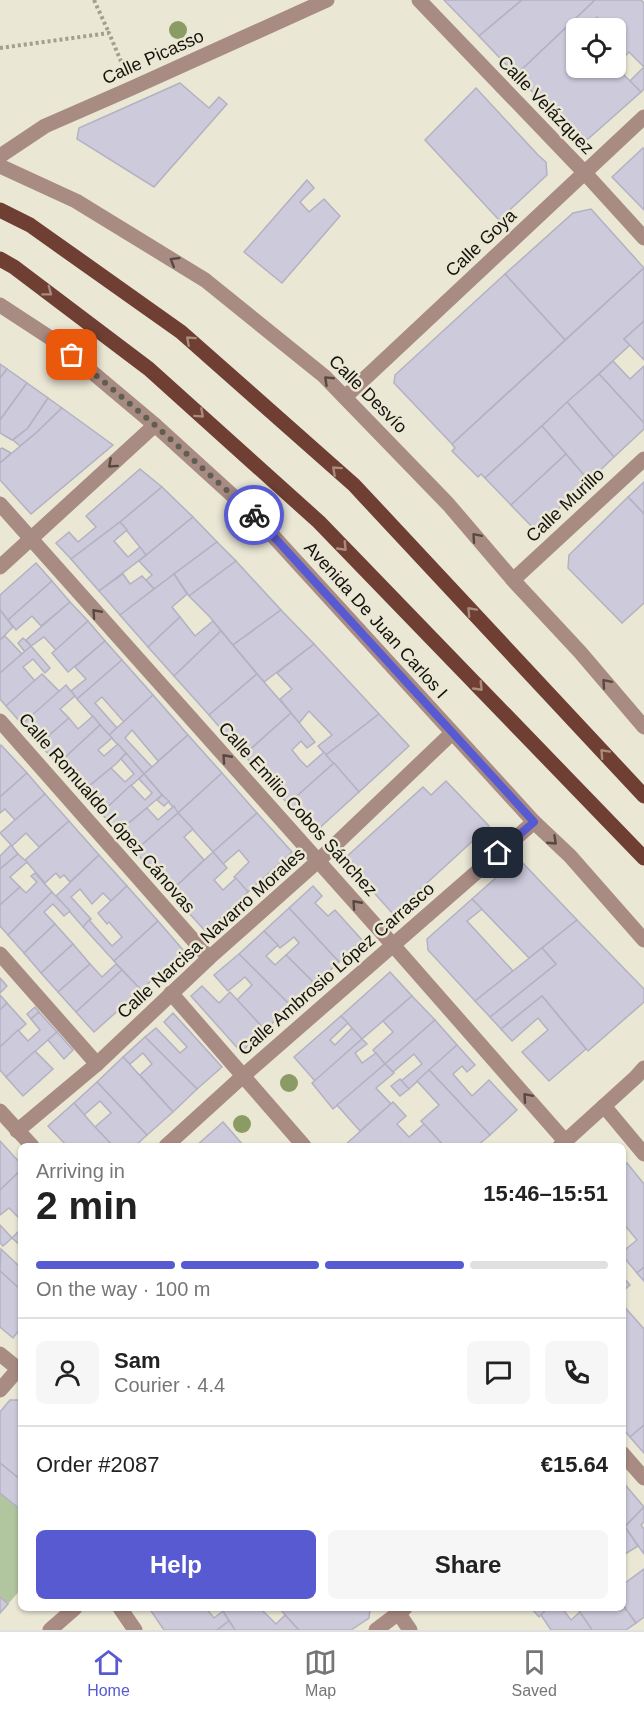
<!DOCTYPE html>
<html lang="en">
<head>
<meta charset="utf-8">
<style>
	:root { --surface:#fff; --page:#f6f6f6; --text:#222; --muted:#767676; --line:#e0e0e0; --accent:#575ad1 }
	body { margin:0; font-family:Arial,sans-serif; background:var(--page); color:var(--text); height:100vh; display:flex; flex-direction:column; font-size:22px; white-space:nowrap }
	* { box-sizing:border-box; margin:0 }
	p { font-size:20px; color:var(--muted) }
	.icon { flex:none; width:33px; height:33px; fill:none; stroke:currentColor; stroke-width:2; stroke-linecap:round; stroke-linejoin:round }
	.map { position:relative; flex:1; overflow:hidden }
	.panel { position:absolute; left:18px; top:1143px; width:608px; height:468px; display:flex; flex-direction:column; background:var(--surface); border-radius:9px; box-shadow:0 2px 4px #0004 }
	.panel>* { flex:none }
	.controls { position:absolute; left:566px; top:18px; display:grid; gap:12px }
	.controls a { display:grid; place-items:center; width:60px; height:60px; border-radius:9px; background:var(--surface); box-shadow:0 2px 4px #0004; font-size:30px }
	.pin { position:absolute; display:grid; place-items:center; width:51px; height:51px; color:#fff; margin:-26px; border-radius:12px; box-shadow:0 3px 9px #0006 }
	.courier { position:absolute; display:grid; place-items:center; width:60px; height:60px; margin:-30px; border:4px solid #575ad1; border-radius:50%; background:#fff; color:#222; box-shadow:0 2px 8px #0007 }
	.headline em { font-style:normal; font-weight:600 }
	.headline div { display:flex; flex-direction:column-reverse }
	.headline { display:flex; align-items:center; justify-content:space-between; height:102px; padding:0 18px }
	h1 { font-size:39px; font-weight:600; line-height:45px }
	.bar { display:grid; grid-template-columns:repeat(4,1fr); gap:9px 6px; align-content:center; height:72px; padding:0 18px }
	.bar i { height:8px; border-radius:4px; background:var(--line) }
	.bar .active { background:var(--accent) }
	.bar p { grid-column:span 4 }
	.line { display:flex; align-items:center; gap:15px; padding:0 18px; border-top:2px solid var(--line) }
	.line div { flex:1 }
	.round { display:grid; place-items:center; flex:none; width:63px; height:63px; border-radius:9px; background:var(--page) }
	.primary-button { display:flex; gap:12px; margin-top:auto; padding:12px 18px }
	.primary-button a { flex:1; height:69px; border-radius:9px; background:var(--accent); color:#fff; font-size:24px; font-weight:600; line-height:69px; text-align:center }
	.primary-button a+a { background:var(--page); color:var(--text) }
	.tab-bar { display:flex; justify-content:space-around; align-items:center; height:84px; border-top:2px solid var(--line); background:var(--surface); font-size:16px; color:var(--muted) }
	.tab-bar a { display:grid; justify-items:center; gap:3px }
	.tab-bar .active { color:var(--accent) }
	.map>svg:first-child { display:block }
</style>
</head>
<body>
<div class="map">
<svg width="644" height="1630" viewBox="0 0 644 1630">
	<rect width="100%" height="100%" fill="#ebe7d5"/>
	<polygon fill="#b1c59e" points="0,1493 21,1510 21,1589 8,1604 0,1597"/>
	<g fill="#cccadb" stroke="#b3b1c2" stroke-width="1.5">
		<polygon points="444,0 522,0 479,36"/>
		<polygon points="522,0 595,0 516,75 479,36"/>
		<polygon points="595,0 641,0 644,3 644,89 641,92 629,82 644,67 629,52 615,66 615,28 608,28 597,17 586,28 580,28 573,21"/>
		<polygon points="573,21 580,28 576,28 576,68 615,68 615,66 641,92 588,139 576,137 516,75"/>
		<polygon points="180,83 209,108 219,97 227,104 154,187 77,139 79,128"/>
		<polygon points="476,88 538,155 546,162 547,175 499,220 425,140"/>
		<polygon points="643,148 644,149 644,210 612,177"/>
		<polygon points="307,180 314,188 300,202 309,212 324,199 340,216 282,283 244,252"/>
		<polygon points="591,209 644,268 565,340 505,274 573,213"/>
		<polygon points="644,268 644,321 624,339 630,345 485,478 481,474 478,477 452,451 455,448 452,444"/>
		<polygon points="505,274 565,340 452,444 394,383 395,375"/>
		<polygon points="644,321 644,360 624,339"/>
		<polygon points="613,361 630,379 644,366 644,423 599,374"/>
		<polygon points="0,364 7,369 0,378"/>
		<polygon points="7,369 27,383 0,420 0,378"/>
		<polygon points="599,374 644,423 644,429 614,457 567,402"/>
		<polygon points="27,383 48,398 28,428 12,440 0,433 0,420"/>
		<polygon points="48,398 62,408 36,433 20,446 13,440 28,428"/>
		<polygon points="567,402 614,457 589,481 542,426"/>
		<polygon points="62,408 113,445 31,514 0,480 0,463 36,433"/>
		<polygon points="542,426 566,454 511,505 485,478"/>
		<polygon points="2,448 11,453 0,463 0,449"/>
		<polygon points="566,454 589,481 535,530 511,505"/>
		<polygon points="140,469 162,487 120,522 71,559 56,543 69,532 78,542 96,527 86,516"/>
		<polygon points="644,482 644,514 628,497"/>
		<polygon points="162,487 193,517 146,555 120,522"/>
		<polygon points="628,497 644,514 644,603 622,623 568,568 569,555"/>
		<polygon points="193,517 217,542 154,589 146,580 152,575 139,561"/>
		<polygon points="120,522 127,530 114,541 128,557 140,547 146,555 99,591 71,559"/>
		<polygon points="217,542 236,561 189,596 174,574"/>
		<polygon points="236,561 281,610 233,645 209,616 189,596"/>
		<polygon points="36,563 52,581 8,620 0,610 0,595"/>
		<polygon points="123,574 130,584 142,576 154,589 120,615 99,591"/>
		<polygon points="174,574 187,594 172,607 180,617 148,647 120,615"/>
		<polygon points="52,581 70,602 41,626 32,616 16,630 8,620"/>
		<polygon points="70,602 88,621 56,650 44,637 31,646 26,640"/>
		<polygon points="0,610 13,627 0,640"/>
		<polygon points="281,610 314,644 264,682 233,645"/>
		<polygon points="180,617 195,636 213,621 221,631 174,676 148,647"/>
		<polygon points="88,621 105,641 68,672 52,653"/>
		<polygon points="221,631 257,674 209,715 174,676"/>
		<polygon points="5,636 22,654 0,673 0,640"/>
		<polygon points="23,638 31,646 25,652 18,643"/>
		<polygon points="105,641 122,660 77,699 71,691 86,679 75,667"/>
		<polygon points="314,644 379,714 326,755 318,746 332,735 309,711 299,723 280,699 292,689 277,673"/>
		<polygon points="31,646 50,668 45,673 33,659 23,667 35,681 6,706 0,699 0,673"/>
		<polygon points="122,660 153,695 124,722 102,697 95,703 117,728 109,735 77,699"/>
		<polygon points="42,674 60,692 22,724 6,706"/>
		<polygon points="257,674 291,713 244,755 209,715"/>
		<polygon points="66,685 75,696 60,709 69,718 39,744 22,724"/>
		<polygon points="153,695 188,735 158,761 132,730 125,738 152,767 144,774 109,735"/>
		<polygon points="291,713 315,742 307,748 301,741 292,750 300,760 307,767 324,752 334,763 288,804 244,755"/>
		<polygon points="379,714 409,746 359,792 326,755"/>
		<polygon points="93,716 100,725 58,764 39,744 69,718 78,729"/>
		<polygon points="100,725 112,738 98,750 104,756 118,744 126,753 117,763 82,792 58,764"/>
		<polygon points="188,735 222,773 178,813 144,774"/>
		<polygon points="1,745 27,773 0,797 0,746"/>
		<polygon points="126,753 144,774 101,813 82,792 111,768 125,782 134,774 121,759"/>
		<polygon points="334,763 359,792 314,833 288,804"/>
		<polygon points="27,773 45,794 15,820 5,809 0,813 0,797"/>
		<polygon points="222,773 257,813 213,852 178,813"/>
		<polygon points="144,774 162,795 118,832 101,813 131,785 145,800 152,793 139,779"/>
		<polygon points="446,781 489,826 393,914 344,859 423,787 431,795"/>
		<polygon points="45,794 69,821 39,847 26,833 12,846 0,833"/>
		<polygon points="162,795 169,801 164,806 157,800"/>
		<polygon points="174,806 178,813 135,851 118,832 147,808 158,820"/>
		<polygon points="178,813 193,829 184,837 204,860 170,892 135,851"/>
		<polygon points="257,813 292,852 248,892 234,877 249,862 239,850 223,864 213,852"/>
		<polygon points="69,821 99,855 70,882 64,875 60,878 56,873 45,883 25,860"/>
		<polygon points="11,845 18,854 0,869 0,856"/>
		<polygon points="213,852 227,868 214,880 223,890 236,878 248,892 206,932 170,892"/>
		<polygon points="18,854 27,862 10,877 20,887 0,905 0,869"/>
		<polygon points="99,855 127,886 111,901 103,893 92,904 80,889 71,897 91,919 83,927 56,896"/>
		<polygon points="518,858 577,920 529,958 472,899"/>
		<polygon points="35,873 52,892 8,935 0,926 0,905 20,887 26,893 37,882 31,876"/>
		<polygon points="127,886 158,921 114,961 83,927 89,920 112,946 122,937 109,922 107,924 98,913"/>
		<polygon points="313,886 322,896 315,903 328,916 335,910 362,940 339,962 289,908"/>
		<polygon points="52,892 70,911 64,916 53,904 44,912 55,924 24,953 8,935"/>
		<polygon points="472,899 482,909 467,921 513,971 475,1001 428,950 427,939"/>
		<polygon points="289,908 339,962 315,984 286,955 299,943 294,937 280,948 264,931"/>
		<polygon points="577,920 644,989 644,1002 588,1051 542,996 501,1029 490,1017 556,964 542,948"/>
		<polygon points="158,921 184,951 141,990 114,961"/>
		<polygon points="55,924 73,944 41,973 24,953"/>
		<polygon points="264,931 278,945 266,956 275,965 286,955 315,984 291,1006 239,954"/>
		<polygon points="73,944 90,964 58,992 41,973"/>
		<polygon points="542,948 556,964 490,1017 475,1001"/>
		<polygon points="239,954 291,1006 265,1030 237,1000 252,985 245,977 228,991 214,975"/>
		<polygon points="90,964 102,977 116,964 122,970 76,1012 58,992"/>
		<polygon points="122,970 141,990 94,1032 76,1012"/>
		<polygon points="390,972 412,996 362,1039 341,1016"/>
		<polygon points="0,978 7,986 0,993"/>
		<polygon points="202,986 219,1003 230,992 265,1030 241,1052 191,996"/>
		<polygon points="0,995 7,1003 0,1010"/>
		<polygon points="412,996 435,1020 385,1064 373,1050 393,1032 383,1021"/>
		<polygon points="542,996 586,1049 549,1081 522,1052 548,1030 538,1018 512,1041 501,1029"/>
		<polygon points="7,1003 26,1024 0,1047 0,1010"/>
		<polygon points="35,1007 39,1012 31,1019 27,1014"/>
		<polygon points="39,1012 57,1032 6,1077 0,1070 0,1047 18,1030 28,1041 40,1030 31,1019"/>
		<polygon points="173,1013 222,1067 197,1089 145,1037 156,1028 180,1053 187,1047 164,1022"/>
		<polygon points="341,1016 348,1023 330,1040 335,1045 352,1028 362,1039 315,1081 294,1057"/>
		<polygon points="435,1020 457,1045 409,1089 401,1081 422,1064 414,1054 393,1072 385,1064"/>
		<polygon points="57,1032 73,1050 64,1059 48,1040"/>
		<polygon points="145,1037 197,1089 173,1112 140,1075 152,1064 143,1053 130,1064 123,1057"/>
		<polygon points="362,1039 367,1044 355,1053 362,1063 376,1053 385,1064 333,1109 312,1083"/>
		<polygon points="457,1045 475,1065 467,1072 462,1066 453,1074 472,1096 489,1080 517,1110 490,1135 429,1070"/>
		<polygon points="35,1051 53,1069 23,1096 6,1077"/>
		<polygon points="123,1057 173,1112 147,1135 97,1082"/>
		<polygon points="385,1064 394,1073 376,1088 391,1104 360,1131 337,1105"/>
		<polygon points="429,1070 490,1135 477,1146 444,1146 421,1121 439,1105 417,1081"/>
		<polygon points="400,1079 409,1089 400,1096 391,1086"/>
		<polygon points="97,1082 147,1135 135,1146 113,1146 95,1127 111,1113 100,1101 84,1115 74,1103"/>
		<polygon points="393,1102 406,1116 397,1124 409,1137 424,1124 444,1146 344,1146"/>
		<polygon points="74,1103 95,1127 113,1146 67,1146 48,1126"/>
		<polygon points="223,1122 244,1146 196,1146"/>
		<polygon points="0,1141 21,1164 21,1170 0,1190"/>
		<polygon points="627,1163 644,1184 644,1267 637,1273 622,1255 622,1252 637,1240 622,1222 622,1167"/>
		<polygon points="21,1170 21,1220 9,1208 0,1215 0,1190"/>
		<polygon points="0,1225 12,1238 3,1246 0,1243"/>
		<polygon points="21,1229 21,1246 12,1238"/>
		<polygon points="1,1249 20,1267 21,1266 21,1290 0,1271"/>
		<polygon points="644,1267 644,1281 637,1273"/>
		<polygon points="0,1271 21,1290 21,1328 13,1338 0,1327"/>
		<polygon points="622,1276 630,1285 622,1292"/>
		<polygon points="622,1304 644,1329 644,1425 630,1437 622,1428"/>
		<polygon points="10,1400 21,1400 21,1480 0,1463 0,1412"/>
		<polygon points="644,1425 644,1453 630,1437"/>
		<polygon points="0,1463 21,1480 21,1510 0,1493"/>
		<polygon points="622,1481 644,1507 622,1529"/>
		<polygon points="644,1507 644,1522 641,1525 644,1529 644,1554 625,1527"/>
		<polygon points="625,1527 638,1546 622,1556 622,1529"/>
		<polygon points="644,1569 644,1617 636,1623 622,1604 622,1580 625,1583"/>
		<polygon points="0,1597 8,1604 0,1613"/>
		<polygon points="622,1604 636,1623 626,1630 592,1630 577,1608 622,1608"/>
		<polygon points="149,1608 206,1608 214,1618 223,1611 229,1621 217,1630 164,1630"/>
		<polygon points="226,1608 267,1608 263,1611 276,1624 285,1615 299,1630 235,1630 223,1611"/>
		<polygon points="279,1608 370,1608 369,1618 351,1630 299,1630"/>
		<polygon points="531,1608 548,1608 539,1617"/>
		<polygon points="548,1608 562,1608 571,1620 580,1612 592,1630 551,1630 541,1615"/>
		<polygon points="229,1621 235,1630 217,1630"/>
	</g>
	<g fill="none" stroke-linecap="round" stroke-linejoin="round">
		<g stroke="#a29e91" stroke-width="4" stroke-dasharray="3 3" stroke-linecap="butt">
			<polyline points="94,0 109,33"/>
			<polyline points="0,48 109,33 123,66"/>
		</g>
		<g stroke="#a88b83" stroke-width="15">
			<polyline points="419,0 584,172 644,238"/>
			<polyline points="0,156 45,126 132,88 327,0"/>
			<polyline points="0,166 76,201 205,280 324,376 448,504 513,580 580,652 644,727"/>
			<polyline points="0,305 55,341 155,425 254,515 534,822 570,856 644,940"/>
			<polyline points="345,397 644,117"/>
			<polyline points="0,504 393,945 565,1141"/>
			<polyline points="0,567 155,425"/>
			<polyline points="513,580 644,459"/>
			<polyline points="0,721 209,958"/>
			<polyline points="0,954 97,1064"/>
			<polyline points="171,993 304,1146"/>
			<polyline points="604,1106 644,1154"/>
			<polyline points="0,1111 32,1146"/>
			<polyline points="17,1131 97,1064 209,958 318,861 452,733"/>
			<polyline points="166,1146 243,1076 534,822"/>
			<polyline points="560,1146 636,1077 644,1068"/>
			<polyline points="0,1354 21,1371"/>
			<polyline points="0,1390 21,1366"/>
			<polyline points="622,1453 644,1478"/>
			<polyline points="120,1608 135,1630"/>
			<polyline points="395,1608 410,1630"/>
			<polyline points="50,1630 75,1608"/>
			<polyline points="376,1630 405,1608"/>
		</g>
		<g stroke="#6f3f33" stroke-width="15">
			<polyline points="0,210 30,225 181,332 354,485 644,796"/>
			<polyline points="0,259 14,267 149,369 319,522 644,858"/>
		</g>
	</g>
	<g fill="#8b9b64">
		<circle cx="178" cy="30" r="9"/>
		<circle cx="289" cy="1083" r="9"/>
		<circle cx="242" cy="1124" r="9"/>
	</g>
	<defs><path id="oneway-chevron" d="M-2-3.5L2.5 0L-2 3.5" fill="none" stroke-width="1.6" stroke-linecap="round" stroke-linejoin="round" transform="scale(1.5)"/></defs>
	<g stroke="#574942">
		<use href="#oneway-chevron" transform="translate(174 261) rotate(-149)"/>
		<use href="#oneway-chevron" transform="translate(328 380) rotate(-136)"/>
		<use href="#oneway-chevron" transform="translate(112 464) rotate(138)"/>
		<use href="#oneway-chevron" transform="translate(476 537) rotate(-131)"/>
		<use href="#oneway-chevron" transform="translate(96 613) rotate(-132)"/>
		<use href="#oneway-chevron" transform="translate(606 683) rotate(-131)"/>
		<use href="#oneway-chevron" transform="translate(226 758) rotate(-132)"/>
		<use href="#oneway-chevron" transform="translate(553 841) rotate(43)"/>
		<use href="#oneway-chevron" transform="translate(356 904) rotate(-132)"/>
		<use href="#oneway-chevron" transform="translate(527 1097) rotate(-131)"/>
	</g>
	<g stroke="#a78b7c">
		<use href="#oneway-chevron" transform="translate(48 292) rotate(37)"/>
		<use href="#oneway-chevron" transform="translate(190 340) rotate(-138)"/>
		<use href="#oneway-chevron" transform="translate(200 414) rotate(42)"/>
		<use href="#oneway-chevron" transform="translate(336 470) rotate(-138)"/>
		<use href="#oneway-chevron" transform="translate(343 547) rotate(46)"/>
		<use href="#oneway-chevron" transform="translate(471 611) rotate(-133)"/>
		<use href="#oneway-chevron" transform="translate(479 687) rotate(46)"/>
		<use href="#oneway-chevron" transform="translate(604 753) rotate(-133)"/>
	</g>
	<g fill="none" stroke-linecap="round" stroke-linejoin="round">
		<polyline stroke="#605d53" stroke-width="6" stroke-dasharray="0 10.8" points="72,355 155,425 254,515"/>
		<polyline stroke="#575ad1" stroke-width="8" points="254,515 534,822 498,853"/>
	</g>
	<g text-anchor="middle" stroke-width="5" stroke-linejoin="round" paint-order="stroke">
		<g font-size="18" fill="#15130d" stroke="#ebe7d5">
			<text transform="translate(153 57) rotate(-24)" y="6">Calle Picasso</text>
			<text transform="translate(546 105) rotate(46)" y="6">Calle Velázquez</text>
			<text transform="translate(481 243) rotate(-43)" y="6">Calle Goya</text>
			<text transform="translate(368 394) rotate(45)" y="6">Calle Desvío</text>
			<text transform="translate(565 505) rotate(-43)" y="6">Calle Murillo</text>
			<text transform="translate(376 620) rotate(48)" y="6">Avenida De Juan Carlos I</text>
			<text transform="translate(298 809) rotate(48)" y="6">Calle Emilio Cobos Sánchez</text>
			<text transform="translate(107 813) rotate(49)" y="6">Calle Romualdo López Cánovas</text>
			<text transform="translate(211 933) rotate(-42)" y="6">Calle Narcisa Navarro Morales</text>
			<text transform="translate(336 969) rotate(-41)" y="6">Calle Ambrosio López Carrasco</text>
		</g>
	</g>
</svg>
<div class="controls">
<a><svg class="icon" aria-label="locate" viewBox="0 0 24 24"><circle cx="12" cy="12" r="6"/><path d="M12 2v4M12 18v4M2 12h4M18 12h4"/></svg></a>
</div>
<div class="pin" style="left:72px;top:355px;background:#ea580c"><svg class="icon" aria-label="bag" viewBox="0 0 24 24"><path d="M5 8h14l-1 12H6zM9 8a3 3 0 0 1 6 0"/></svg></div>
<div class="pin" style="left:498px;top:853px;background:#1f2937"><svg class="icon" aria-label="home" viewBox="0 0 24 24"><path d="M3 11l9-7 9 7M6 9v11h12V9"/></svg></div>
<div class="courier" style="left:254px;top:515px"><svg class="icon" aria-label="bike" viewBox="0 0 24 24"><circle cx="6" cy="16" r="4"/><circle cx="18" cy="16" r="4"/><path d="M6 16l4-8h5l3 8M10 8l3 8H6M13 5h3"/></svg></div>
<section class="panel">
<div class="headline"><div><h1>2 min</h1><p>Arriving in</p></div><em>15:46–15:51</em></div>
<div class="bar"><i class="active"></i><i class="active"></i><i class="active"></i><i></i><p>On the way · 100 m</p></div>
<div class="line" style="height:108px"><a class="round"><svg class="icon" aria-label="person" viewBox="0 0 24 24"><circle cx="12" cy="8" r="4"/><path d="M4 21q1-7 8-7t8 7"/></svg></a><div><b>Sam</b><p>Courier · 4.4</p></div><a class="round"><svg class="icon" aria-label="chat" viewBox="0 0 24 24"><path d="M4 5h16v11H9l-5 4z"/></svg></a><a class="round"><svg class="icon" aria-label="phone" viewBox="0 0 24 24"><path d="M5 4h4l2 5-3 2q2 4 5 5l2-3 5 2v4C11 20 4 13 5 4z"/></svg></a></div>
<div class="line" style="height:78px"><div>Order #2087</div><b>€15.64</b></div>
<div class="primary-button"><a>Help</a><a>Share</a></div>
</section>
</div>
<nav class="tab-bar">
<a class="active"><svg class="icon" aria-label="home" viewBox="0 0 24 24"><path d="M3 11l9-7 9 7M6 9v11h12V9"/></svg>Home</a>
<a><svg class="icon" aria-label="map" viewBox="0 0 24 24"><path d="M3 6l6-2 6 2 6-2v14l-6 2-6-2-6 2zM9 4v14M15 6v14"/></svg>Map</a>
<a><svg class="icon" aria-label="saved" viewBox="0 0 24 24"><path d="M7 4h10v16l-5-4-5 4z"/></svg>Saved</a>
</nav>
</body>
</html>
